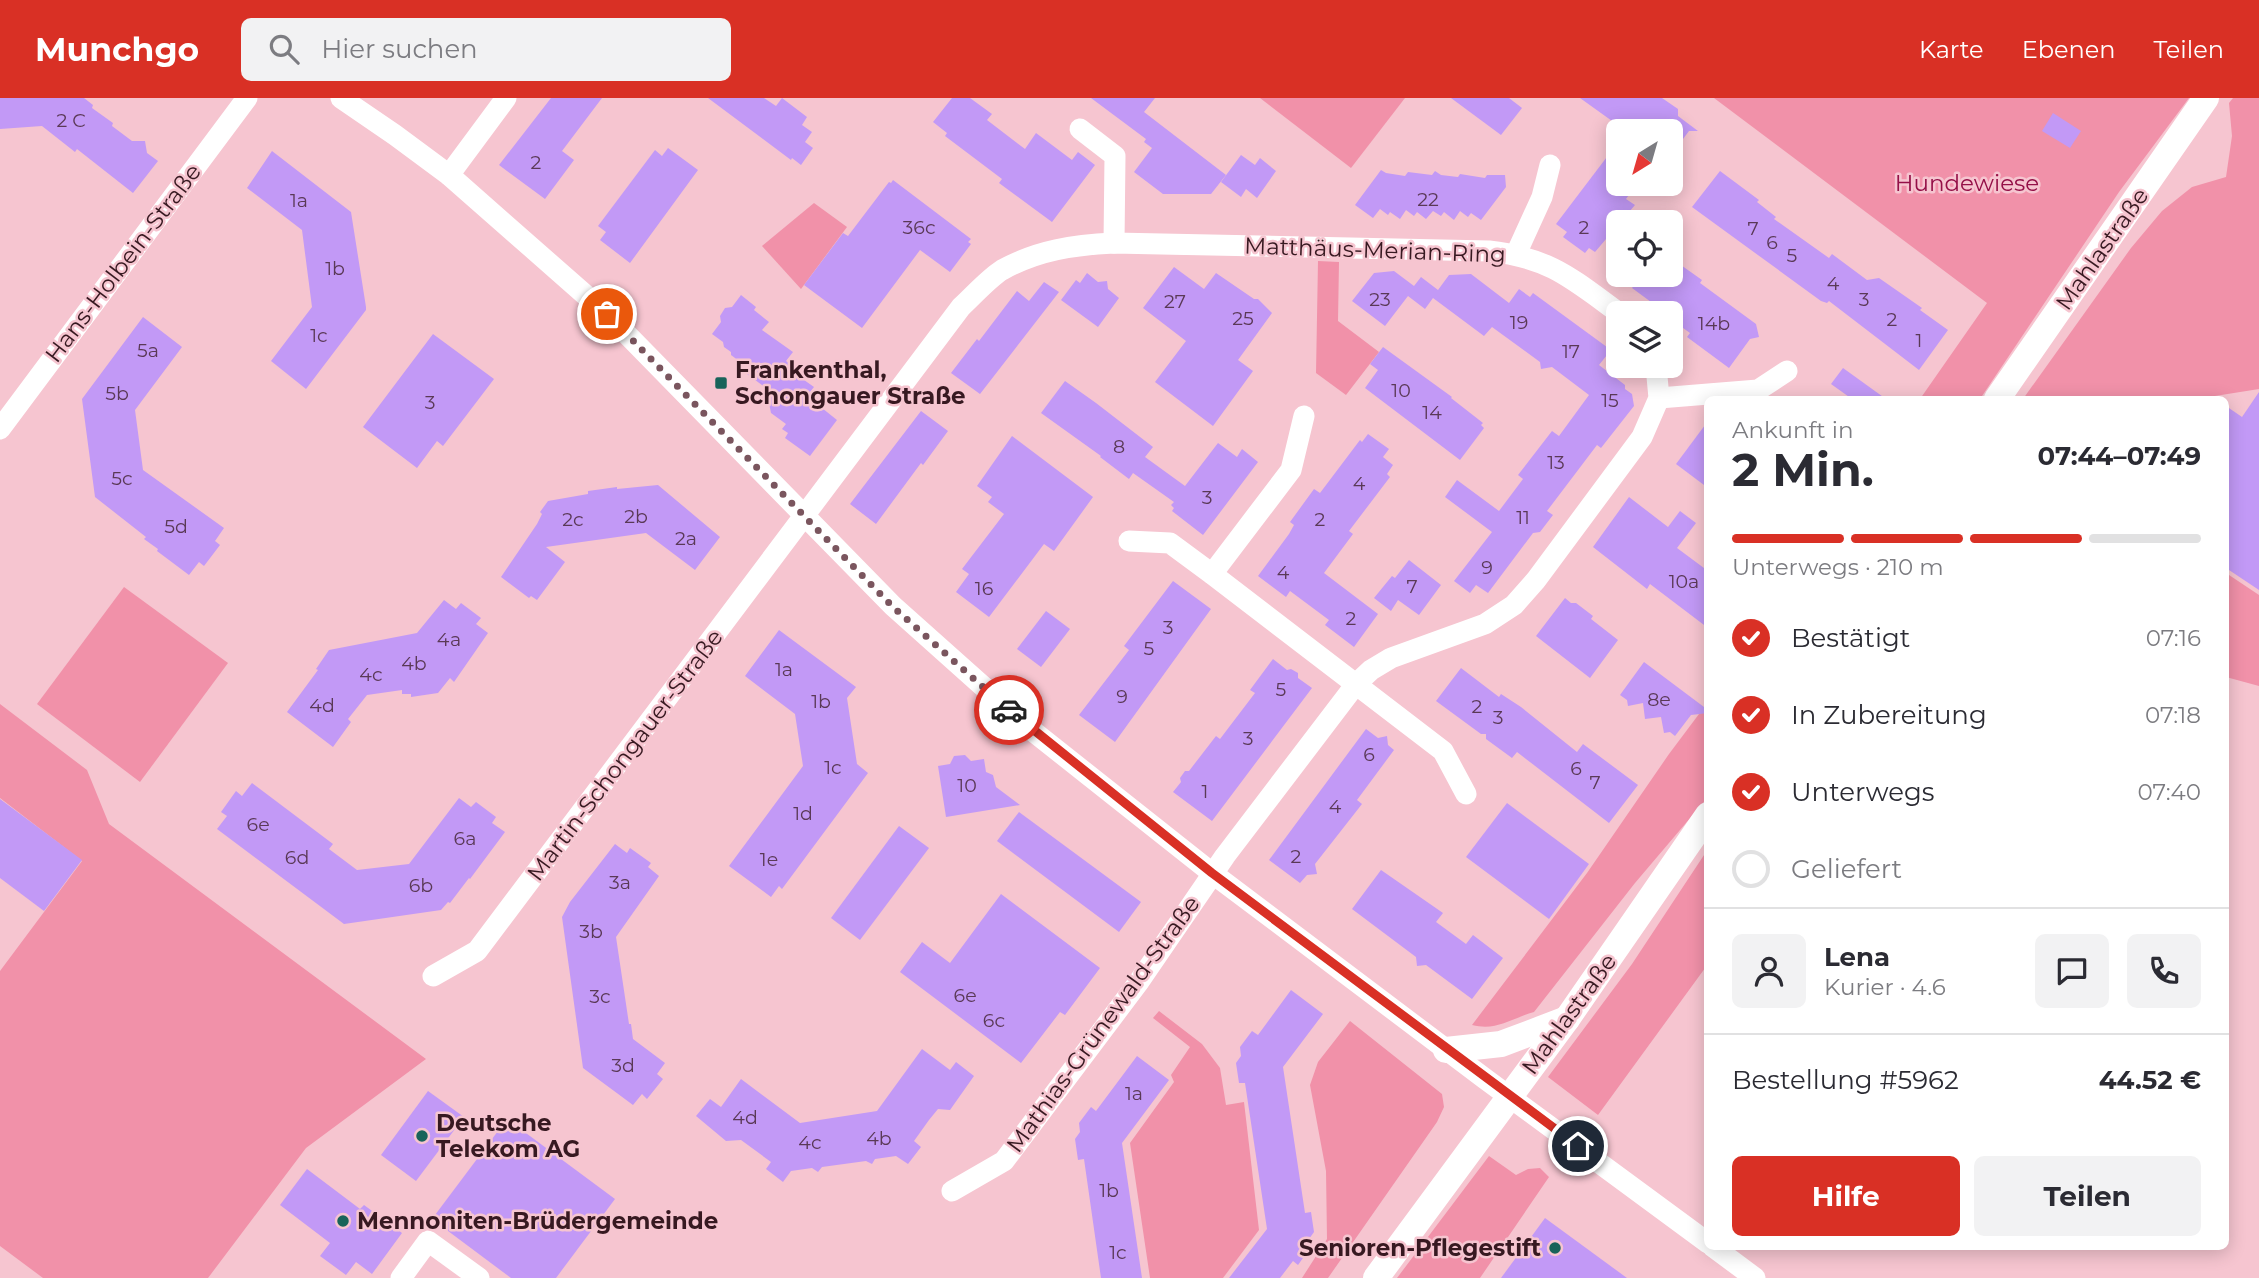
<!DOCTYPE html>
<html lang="de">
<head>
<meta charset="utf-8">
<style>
	:root { --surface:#fff; --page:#f2f2f3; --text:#2b2b33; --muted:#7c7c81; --line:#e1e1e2; --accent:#d93025 }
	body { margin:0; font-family:Montserrat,sans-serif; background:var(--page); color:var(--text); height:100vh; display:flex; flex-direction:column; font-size:26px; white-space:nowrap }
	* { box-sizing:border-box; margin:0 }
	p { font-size:23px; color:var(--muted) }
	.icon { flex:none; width:38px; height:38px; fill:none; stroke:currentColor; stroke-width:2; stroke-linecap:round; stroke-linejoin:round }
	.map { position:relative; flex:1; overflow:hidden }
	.details { position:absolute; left:1704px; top:298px; width:525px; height:854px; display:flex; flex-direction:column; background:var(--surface); border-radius:10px; box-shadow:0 4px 18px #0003 }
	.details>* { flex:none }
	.needle { width:46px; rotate:217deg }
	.tools { position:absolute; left:1606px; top:21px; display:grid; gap:14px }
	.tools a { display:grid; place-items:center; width:77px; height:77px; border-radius:10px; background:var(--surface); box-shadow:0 4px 18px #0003; font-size:35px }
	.pin { position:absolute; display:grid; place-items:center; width:60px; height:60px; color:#fff; margin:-30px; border:4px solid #fff; border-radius:50%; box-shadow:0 2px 7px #0007 }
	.courier { position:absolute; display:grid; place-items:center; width:70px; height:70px; margin:-35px; border:5px solid #d93025; border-radius:50%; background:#fff; color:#222; box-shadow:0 2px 9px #0007 }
	.headline em { font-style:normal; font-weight:700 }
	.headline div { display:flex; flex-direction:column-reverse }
	.headline { display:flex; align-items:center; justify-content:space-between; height:119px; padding:0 28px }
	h1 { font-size:46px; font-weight:700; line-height:52px }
	.bar { display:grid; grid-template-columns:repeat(4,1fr); gap:10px 7px; align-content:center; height:84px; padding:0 28px }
	.bar i { height:9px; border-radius:5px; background:var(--line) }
	.bar .active { background:var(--accent) }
	.bar p { grid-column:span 4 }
	.line { display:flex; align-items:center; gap:18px; padding:0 28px; border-top:2px solid var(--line) }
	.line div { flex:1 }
	.round { display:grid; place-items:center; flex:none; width:74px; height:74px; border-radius:10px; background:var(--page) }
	ol { padding:0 28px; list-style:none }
	li { display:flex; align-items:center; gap:21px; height:77px }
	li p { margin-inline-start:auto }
	li .icon { padding:7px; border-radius:50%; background:var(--accent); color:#fff; stroke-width:4 }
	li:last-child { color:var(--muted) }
	li i { width:38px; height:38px; border:4px solid var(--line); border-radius:50% }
	.cta { display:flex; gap:14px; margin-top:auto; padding:14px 28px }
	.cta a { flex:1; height:80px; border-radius:10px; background:var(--accent); color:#fff; font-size:28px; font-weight:700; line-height:80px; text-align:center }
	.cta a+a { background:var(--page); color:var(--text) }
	header { display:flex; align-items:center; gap:42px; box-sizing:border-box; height:98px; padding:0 35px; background:var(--accent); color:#fff }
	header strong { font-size:33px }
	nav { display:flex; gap:38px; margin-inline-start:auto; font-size:24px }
	.search { width:490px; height:63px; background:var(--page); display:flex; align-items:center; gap:18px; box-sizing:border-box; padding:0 24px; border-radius:10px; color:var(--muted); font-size:26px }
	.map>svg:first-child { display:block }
</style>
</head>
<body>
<header>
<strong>Munchgo</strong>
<div class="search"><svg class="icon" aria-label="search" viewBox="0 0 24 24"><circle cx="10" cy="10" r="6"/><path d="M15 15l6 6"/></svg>Hier suchen</div>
<nav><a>Karte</a><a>Ebenen</a><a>Teilen</a></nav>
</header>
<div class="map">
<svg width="2259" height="1180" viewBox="0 0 2259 1180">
	<rect width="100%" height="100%" fill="#f6c5d0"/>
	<g fill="#f191a9">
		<polygon points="1260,0 1405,0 1351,70"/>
		<polygon points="1714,0 2189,0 2119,94 1980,301 1920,301 1987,205"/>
		<polygon points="2233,0 2259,0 2259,291 2215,298 2212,301 2023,301 2131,150 2162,113 2192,89 2226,79 2232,38 2229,5"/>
		<polygon points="814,105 847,129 801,191 762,148"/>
		<polygon points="1318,163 1339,164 1338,223 1379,254 1346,297 1316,275"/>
		<polygon points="2226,475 2259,497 2259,588 2226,579"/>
		<polygon points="124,489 228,565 140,684 37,606"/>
		<path d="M1708 604V699L1635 785 1534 914C1510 921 1497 933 1472 927L1587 775 1669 656Z"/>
		<polygon points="0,606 87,672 109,726 426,961 306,1050 208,1180 43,1180 0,1148 0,873 82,763 0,700"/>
		<polygon points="1708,751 1708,866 1598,1017 1548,979 1632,866"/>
		<polygon points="1159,913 1202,946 1220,970 1226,1007 1244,1004 1259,1132 1223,1180 1150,1180 1130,1045 1174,984 1171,977 1190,949 1153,920"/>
		<polygon points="1350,923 1442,996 1444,1009 1437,1024 1328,1180 1302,1180 1327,1141 1326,1073 1310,987 1318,964"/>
		<polygon points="1489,1058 1516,1077 1528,1071 1540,1070 1549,1079 1480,1180 1397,1180"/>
	</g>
	<g fill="#c299f6">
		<polygon points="0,0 84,0 93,7 92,10 113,25 112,28 132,43 145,43 147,55 158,63 133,95 77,51 75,54 42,28 0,31"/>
		<polygon points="551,0 602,0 562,53 574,62 545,101 499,67"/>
		<polygon points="708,0 764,0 776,8 782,0 807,19 802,27 812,34 805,44 813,50 801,67 792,60 791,62"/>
		<polygon points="952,0 970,0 992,16 987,22 1025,51 1036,35 1072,62 1078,54 1095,67 1052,124 999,85 1002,81 945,38 947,35 933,24"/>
		<polygon points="1091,0 1155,0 1144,14 1226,77 1211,96 1163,96 1134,74 1152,50 1144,44 1146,41"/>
		<polygon points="1451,0 1509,0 1522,10 1501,37"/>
		<polygon points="1580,0 1662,0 1678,11 1678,18 1698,33 1689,33 1671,57 1671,33 1626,33"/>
		<polygon points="2053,15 2081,33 2070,50 2042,33"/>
		<polygon points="1619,43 1619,86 1637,86 1626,101 1635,107 1595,154 1589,150 1585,155 1563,139 1567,134 1556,126"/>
		<polygon points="668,50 698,72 630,165 600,142 606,134 598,128 655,52 662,58"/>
		<polygon points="272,53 351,114 366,209 366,212 306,291 271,263 312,209 302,132 247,90"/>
		<polygon points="1241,57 1255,67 1260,60 1276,73 1257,100 1246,91 1241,99 1221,84"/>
		<polygon points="1381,72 1386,75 1405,78 1408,74 1432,77 1435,73 1441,77 1458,79 1460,76 1485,80 1487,77 1505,77 1506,89 1481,122 1471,115 1468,119 1460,113 1454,122 1444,114 1441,118 1433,113 1426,121 1417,114 1414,118 1406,112 1400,121 1390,114 1388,117 1380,111 1373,120 1355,107"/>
		<polygon points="1720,73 1759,102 1757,104 1776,119 1774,121 1829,160 1832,156 1867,182 1879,180 1922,210 1920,212 1948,232 1919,272 1829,203 1827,205 1821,203 1692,109"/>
		<polygon points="893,82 971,141 968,144 971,146 950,174 920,152 862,230 804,187 843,135 848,138 889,84 891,85"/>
		<polygon points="1671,160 1702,182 1700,185 1756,226 1759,239 1750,241 1729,270 1687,239 1690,235 1672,222 1671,215 1666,215 1632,190 1642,177 1671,177"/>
		<polygon points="1174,169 1204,191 1216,175 1254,201 1258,201 1272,215 1238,262 1253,273 1213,328 1155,284 1186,243 1143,210"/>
		<polygon points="1394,173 1414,188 1421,179 1438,192 1449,177 1471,176 1509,205 1519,191 1530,199 1533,195 1611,252 1599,267 1625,287 1625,291 1632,296 1634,308 1601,350 1597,347 1547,413 1553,417 1540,434 1533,435 1488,495 1476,487 1470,495 1454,483 1492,434 1445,399 1457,382 1499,413 1523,381 1518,377 1552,333 1559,338 1589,297 1552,269 1541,271 1540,264 1492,229 1484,238 1433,200 1425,211 1408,198 1385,228 1352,203 1374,175"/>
		<polygon points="1087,175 1098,184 1107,183 1108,191 1119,200 1098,229 1061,202 1076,182 1080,185"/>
		<polygon points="1044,184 1059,194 980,296 951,275 977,241 979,243 1017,193 1029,203"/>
		<polygon points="741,197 756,209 754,212 769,224 762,232 793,254 786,263 800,273 797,277 814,289 810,294 825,306 822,310 837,322 810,358 785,340 788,335 782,331 786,326 771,315 769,305 760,298 766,290 736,268 739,263 731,257 731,254 724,249 723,244 712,236 721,224 720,218 725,210 732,209"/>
		<polygon points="143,219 182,249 135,312 143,372 224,430 215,443 220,447 204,468 199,464 189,477 157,453 158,451 144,441 146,439 95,399 82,301"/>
		<polygon points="433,236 494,281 443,348 437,343 417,370 363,329"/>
		<polygon points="1383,249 1452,299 1451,300 1483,325 1481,327 1484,330 1460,362 1365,290 1378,272 1370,266"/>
		<polygon points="1843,270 1886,301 1852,301 1831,286"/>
		<polygon points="1065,283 1096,305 1153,349 1145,359 1185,388 1218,345 1237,359 1242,351 1258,364 1203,437 1172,413 1174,410 1171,407 1174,404 1133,375 1129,381 1100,359 1101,358 1041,315"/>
		<polygon points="2259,294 2259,492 2226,470 2226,308 2242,319"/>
		<polygon points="921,313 948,333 923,367 921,365 876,426 850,406"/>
		<polygon points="1708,323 1708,390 1676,366"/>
		<polygon points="1368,336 1389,351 1383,359 1393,367 1387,376 1390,379 1349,433 1353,436 1324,475 1378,516 1354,549 1325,527 1329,522 1290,493 1286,499 1258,478 1289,436 1294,427 1290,424 1314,391 1320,395 1360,342 1362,344"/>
		<polygon points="1012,338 1093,399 1054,453 1044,446 989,519 956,494 969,476 962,471 1004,416 988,404 992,399 977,388"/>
		<polygon points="658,387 720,439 695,472 646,435 546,449 565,464 537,502 531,498 529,500 501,479 537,426 542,416 540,414 548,403 588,396 588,393 617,389 617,391"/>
		<polygon points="1629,399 1668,429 1680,413 1696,425 1677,450 1708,473 1708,530 1650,486 1647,491 1593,449"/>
		<polygon points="1409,462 1441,487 1419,517 1398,502 1391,513 1374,500 1392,478 1395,480"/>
		<polygon points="1173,483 1211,511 1115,644 1079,617 1129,552 1124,548"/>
		<polygon points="1565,500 1571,505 1576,505 1593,518 1591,521 1618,542 1590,580 1536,538"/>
		<polygon points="444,502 456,511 461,505 481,520 476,526 488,535 454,584 450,580 438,595 411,599 411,596 402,596 402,592 367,597 348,621 351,624 333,649 287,614 318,572 316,571 329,552 417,535"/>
		<polygon points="1046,513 1070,531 1041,569 1017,551"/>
		<polygon points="779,532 856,589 847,600 857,666 868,675 782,791 779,788 771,799 729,768 803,668 795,616 745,578"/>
		<polygon points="1273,561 1287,572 1291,571 1298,575 1298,580 1312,590 1212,723 1173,694 1181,684 1180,680 1185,673 1189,673 1216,638 1220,641 1255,595 1250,592"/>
		<polygon points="1644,564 1708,612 1708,615 1691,617 1675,638 1670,634 1664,635 1661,619 1645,621 1643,605 1628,608 1627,602 1620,597"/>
		<polygon points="1461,570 1499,599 1501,596 1521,609 1577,654 1583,646 1638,687 1609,725 1517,654 1512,660 1486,641 1486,636 1481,636 1436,603"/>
		<polygon points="1366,631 1378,640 1387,638 1388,647 1394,652 1357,702 1362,706 1315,766 1317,776 1307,777 1300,785 1269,762"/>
		<polygon points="965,657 971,663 984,661 986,674 993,677 996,689 1020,707 946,719 938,668 950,666 954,658"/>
		<polygon points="252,685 333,746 329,751 357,772 409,766 459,700 471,709 476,704 496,719 492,725 505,734 470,781 469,780 450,805 448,804 441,812 344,826 217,731 227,718 221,714 236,693 242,698"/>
		<polygon points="0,701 82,762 44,813 0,780"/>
		<polygon points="1507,705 1589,766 1549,821 1466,759"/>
		<polygon points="1019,714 1141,804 1119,834 997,743"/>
		<polygon points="899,728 929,750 860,842 831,820"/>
		<polygon points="615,746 627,755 630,750 651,765 648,769 659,778 616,839 629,926 631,926 633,941 665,965 657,976 663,981 647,1001 642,996 633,1007 583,970 562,819 570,804"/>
		<polygon points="1381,772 1443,815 1436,824 1466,846 1473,837 1503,860 1472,901 1426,867 1417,868 1416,859 1352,811"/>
		<polygon points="1001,796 1100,870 1065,917 1060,914 1021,965 900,874 922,844 950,865"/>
		<polygon points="1291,892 1323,916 1283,969 1305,1115 1311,1114 1314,1134 1309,1141 1310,1150 1298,1167 1293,1163 1280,1180 1229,1180 1267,1131 1245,985 1239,985 1236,965 1241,958 1240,949 1252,933 1258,937"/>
		<polygon points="922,951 950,972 956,964 974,978 950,1012 938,1011 929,1022 914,1043 921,1049 908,1066 896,1058 875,1061 872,1066 866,1063 822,1069 818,1074 812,1070 791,1073 783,1084 766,1071 771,1064 741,1042 726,1043 696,1018 710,1001 721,1009 741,981 800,1025 877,1013"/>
		<polygon points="1137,958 1169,982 1122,1045 1142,1180 1101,1180 1084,1061 1078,1062 1075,1041 1080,1034 1079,1025 1091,1009 1096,1013"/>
		<polygon points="428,993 464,1019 416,1083 381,1057"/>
		<polygon points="507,1021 615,1101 556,1180 511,1180 432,1121"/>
		<polygon points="307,1071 360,1111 364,1107 402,1135 372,1176 356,1164 346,1177 320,1158 330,1145 280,1107"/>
		<polygon points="1545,1120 1627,1180 1501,1180"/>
	</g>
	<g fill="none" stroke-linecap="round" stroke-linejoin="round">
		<g stroke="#fff" stroke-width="21">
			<polyline points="341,0 395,37 449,77 607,216 893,508 1034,634 1212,775 1484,980 1708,1145"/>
			<polyline points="1080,31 1115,58 1114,145"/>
			<polyline points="449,77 506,0"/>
			<polyline points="1516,156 1542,99 1550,67"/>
			<polyline points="1659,300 1758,292 1787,273"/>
			<polyline points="0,331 247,0"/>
			<polyline points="1129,443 1170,445 1212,476 1443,653 1466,696"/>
			<polyline points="1212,476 1291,372 1304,318"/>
			<path d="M433 878 477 853 961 209C974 197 988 181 1002 172 1038 152 1074 147 1114 145L1489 153C1550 160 1571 180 1619 215"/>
			<polyline points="952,1093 1004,1063 1138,885 1225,758 1356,586 1371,572 1391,560 1485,526 1514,507 1536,482 1642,339 1659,300 1656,268"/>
			<polyline points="1712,1148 1755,1180"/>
			<polyline points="401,1180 428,1143 479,1180"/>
		</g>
		<g stroke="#fff" stroke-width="26">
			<polyline points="1997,301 2206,0"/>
			<polyline points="1446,952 1501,946 1567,921"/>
			<polyline points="1376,1180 1567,921 1708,717"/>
		</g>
	</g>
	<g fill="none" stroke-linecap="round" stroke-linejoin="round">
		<polyline stroke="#7a555e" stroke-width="7" stroke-dasharray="0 12.6" points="607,216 893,509 1009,612"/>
		<polyline stroke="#d93025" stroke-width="9" points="1009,612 1212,775 1578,1048"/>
	</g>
	<g fill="#18635a" stroke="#f6c5d0" stroke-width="2.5">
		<rect x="714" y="278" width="14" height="14" rx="3.5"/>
		<circle cx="422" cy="1038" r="7"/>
		<circle cx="343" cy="1123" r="7"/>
		<circle cx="1555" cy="1150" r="7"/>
	</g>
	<g text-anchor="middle" stroke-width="5" stroke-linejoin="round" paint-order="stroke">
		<g font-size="19" fill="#5a3956">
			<text x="71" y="29">2 C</text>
			<text x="536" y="71">2</text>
			<text x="1428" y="108">22</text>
			<text x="299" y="109">1a</text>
			<text x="919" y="136">36c</text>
			<text x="1584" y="136">2</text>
			<text x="1753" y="137">7</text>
			<text x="1772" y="151">6</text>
			<text x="1792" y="164">5</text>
			<text x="335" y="177">1b</text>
			<text x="1833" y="192">4</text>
			<text x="1380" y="208">23</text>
			<text x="1864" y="208">3</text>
			<text x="1175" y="210">27</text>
			<text x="1243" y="227">25</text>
			<text x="1892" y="228">2</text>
			<text x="1519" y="231">19</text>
			<text x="1714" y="232">14b</text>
			<text x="319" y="244">1c</text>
			<text x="1919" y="249">1</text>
			<text x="148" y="259">5a</text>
			<text x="1571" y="260">17</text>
			<text x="1401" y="299">10</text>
			<text x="117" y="302">5b</text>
			<text x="1610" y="309">15</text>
			<text x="430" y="311">3</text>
			<text x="1432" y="321">14</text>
			<text x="1119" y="355">8</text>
			<text x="1556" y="371">13</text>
			<text x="122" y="387">5c</text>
			<text x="1359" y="392">4</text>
			<text x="1207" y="406">3</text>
			<text x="636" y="425">2b</text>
			<text x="1523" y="426">11</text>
			<text x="573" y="428">2c</text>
			<text x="1320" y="428">2</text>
			<text x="176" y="435">5d</text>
			<text x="686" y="447">2a</text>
			<text x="1487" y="476">9</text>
			<text x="1283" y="481">4</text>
			<text x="1684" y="490">10a</text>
			<text x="1412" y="495">7</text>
			<text x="984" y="497">16</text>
			<text x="1351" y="527">2</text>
			<text x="1168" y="536">3</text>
			<text x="449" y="548">4a</text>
			<text x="1149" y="557">5</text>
			<text x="414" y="572">4b</text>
			<text x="784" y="578">1a</text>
			<text x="371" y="583">4c</text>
			<text x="1281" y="598">5</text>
			<text x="1122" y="605">9</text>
			<text x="1659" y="608">8e</text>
			<text x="821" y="610">1b</text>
			<text x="322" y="614">4d</text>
			<text x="1477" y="615">2</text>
			<text x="1498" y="626">3</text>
			<text x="1248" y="647">3</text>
			<text x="1369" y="663">6</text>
			<text x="833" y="676">1c</text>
			<text x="1576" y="677">6</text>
			<text x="1595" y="691">7</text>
			<text x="967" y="694">10</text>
			<text x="1205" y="700">1</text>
			<text x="1335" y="715">4</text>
			<text x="803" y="722">1d</text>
			<text x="258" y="733">6e</text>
			<text x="465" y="747">6a</text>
			<text x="1296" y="765">2</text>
			<text x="297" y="766">6d</text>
			<text x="769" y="768">1e</text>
			<text x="620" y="791">3a</text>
			<text x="421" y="794">6b</text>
			<text x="591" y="840">3b</text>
			<text x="965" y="904">6e</text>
			<text x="600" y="905">3c</text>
			<text x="994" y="929">6c</text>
			<text x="623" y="974">3d</text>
			<text x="1134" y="1002">1a</text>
			<text x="745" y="1026">4d</text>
			<text x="879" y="1047">4b</text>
			<text x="810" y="1051">4c</text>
			<text x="1109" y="1099">1b</text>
			<text x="1118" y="1161">1c</text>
		</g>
		<g font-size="23" fill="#951048" stroke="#f6c5d0">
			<text x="1967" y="93">Hundewiese</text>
		</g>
		<g font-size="23" fill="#371921" stroke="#f6c5d0">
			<text transform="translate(2102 151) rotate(-55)" y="8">Mahlastraße</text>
			<text transform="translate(1375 152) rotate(2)" y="8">Matthäus-Merian-Ring</text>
			<text transform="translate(123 165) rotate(-53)" y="8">Hans-Holbein-Straße</text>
			<text transform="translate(625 657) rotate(-53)" y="8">Martin-Schongauer-Straße</text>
			<text transform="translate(1569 916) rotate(-54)" y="8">Mahlastraße</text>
			<text transform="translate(1103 926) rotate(-54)" y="8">Mathias-Grünewald-Straße</text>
		</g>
		<g font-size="23" font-weight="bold" fill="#371921" stroke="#f6c5d0" text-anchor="start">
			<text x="735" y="280">Frankenthal,<tspan x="735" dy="26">Schongauer Straße</tspan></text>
			<text x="436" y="1033">Deutsche<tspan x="436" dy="26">Telekom AG</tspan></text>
			<text x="357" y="1131">Mennoniten-Brüdergemeinde</text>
			<text x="1541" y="1158" text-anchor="end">Senioren-Pflegestift</text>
		</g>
	</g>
</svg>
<div class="tools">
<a><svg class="needle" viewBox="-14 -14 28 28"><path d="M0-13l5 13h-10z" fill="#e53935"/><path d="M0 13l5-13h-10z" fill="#7c7c81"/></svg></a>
<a><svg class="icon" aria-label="locate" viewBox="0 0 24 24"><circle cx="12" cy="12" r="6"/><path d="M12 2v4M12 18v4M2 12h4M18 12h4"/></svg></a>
<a><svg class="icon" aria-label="layers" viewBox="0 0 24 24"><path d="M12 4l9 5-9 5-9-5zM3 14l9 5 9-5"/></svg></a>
</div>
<div class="pin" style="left:607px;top:216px;background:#ea580c"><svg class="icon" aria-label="bag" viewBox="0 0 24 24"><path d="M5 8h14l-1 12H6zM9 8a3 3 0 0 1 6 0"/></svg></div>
<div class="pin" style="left:1578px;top:1048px;background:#1f2937"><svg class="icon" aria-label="home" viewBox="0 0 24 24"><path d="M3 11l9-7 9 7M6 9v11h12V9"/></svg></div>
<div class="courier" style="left:1009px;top:612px"><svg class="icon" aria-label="car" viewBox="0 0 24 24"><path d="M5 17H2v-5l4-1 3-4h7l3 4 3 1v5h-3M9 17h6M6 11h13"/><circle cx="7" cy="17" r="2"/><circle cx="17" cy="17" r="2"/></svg></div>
<section class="details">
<div class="headline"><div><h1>2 Min.</h1><p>Ankunft in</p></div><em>07:44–07:49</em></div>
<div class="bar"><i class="active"></i><i class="active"></i><i class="active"></i><i></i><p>Unterwegs · 210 m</p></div>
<ol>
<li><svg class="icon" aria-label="check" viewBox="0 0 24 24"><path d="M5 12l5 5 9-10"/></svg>Bestätigt<p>07:16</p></li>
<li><svg class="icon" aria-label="check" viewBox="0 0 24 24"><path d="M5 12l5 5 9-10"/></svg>In Zubereitung<p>07:18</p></li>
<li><svg class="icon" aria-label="check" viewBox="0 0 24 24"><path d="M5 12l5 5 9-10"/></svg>Unterwegs<p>07:40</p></li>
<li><i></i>Geliefert</li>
</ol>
<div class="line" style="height:126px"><a class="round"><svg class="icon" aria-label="person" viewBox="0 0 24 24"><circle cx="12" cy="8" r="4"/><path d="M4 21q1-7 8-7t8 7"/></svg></a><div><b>Lena</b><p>Kurier · 4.6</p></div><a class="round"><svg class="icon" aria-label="chat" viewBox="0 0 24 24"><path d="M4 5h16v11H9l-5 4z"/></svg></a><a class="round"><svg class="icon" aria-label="phone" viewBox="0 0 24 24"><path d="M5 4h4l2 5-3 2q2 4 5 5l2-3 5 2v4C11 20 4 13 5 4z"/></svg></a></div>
<div class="line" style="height:91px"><div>Bestellung #5962</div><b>44.52 €</b></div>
<div class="cta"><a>Hilfe</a><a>Teilen</a></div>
</section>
</div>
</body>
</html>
